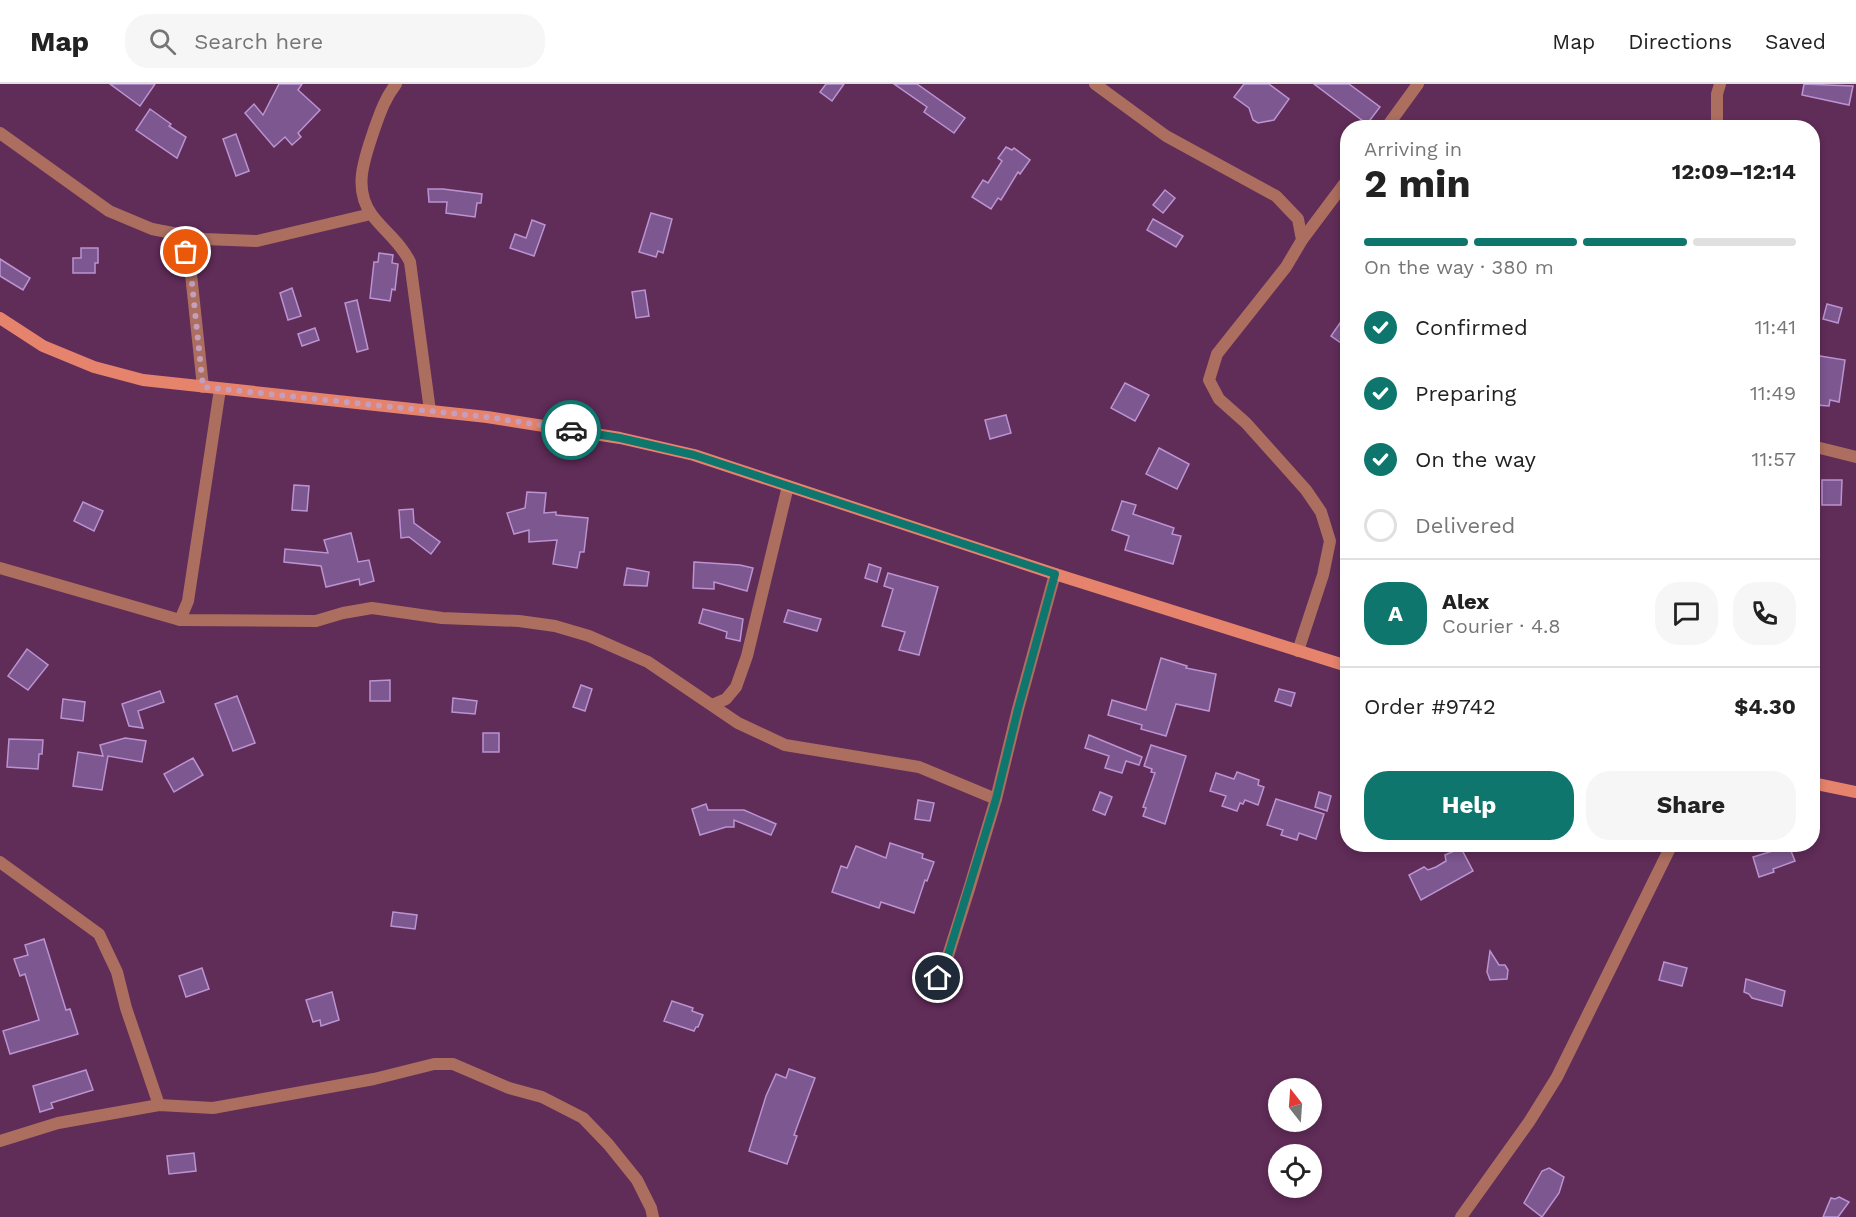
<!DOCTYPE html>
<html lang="en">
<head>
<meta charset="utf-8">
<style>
	:root { --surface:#fff; --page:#f6f6f6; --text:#222; --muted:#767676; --line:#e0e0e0; --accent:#0f766e }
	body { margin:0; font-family:"Work Sans",sans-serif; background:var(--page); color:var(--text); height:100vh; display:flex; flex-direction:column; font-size:22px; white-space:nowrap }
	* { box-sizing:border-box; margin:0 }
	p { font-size:20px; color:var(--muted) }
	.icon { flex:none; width:33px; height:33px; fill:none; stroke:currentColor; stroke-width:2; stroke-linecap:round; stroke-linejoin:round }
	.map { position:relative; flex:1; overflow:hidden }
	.details { position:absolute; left:1340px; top:36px; width:480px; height:732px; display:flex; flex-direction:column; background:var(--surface); border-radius:24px; box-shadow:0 3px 9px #0003 }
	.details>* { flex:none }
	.needle { width:39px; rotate:343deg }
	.buttons { position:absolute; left:1268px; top:994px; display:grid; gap:12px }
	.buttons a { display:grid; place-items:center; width:54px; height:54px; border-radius:50%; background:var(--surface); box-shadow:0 3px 9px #0003; font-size:30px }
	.pin { position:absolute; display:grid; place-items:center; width:51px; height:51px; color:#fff; margin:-26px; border:3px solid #fff; border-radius:50%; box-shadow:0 2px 6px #0007 }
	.courier { position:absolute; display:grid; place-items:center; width:60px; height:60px; margin:-30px; border:4px solid #0f766e; border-radius:50%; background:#fff; color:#222; box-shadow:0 2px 8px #0007 }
	.headline em { font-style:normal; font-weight:700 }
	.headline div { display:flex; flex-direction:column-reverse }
	.headline { display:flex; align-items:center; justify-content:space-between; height:102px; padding:0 24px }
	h1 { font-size:39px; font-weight:700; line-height:45px }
	.bar { display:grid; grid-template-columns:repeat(4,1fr); gap:9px 6px; align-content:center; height:72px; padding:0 24px }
	.bar i { height:8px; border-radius:4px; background:var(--line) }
	.bar .current { background:var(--accent) }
	.bar p { grid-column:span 4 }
	.line { display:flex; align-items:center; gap:15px; padding:0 24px; border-top:2px solid var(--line) }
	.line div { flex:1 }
	.round { display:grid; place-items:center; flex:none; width:63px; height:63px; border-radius:24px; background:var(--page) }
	ol { padding:0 24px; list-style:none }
	li { display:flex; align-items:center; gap:18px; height:66px }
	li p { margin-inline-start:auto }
	li .icon { padding:6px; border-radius:50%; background:var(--accent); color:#fff; stroke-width:4 }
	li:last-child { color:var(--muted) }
	li i { width:33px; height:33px; border:3px solid var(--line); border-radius:50% }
	.button { display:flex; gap:12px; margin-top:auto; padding:12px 24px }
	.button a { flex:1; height:69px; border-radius:24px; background:var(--accent); color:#fff; font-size:24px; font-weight:700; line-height:69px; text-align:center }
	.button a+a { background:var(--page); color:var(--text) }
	header { display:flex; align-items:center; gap:36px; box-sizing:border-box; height:84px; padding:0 30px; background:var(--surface); border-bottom:2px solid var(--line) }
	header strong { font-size:28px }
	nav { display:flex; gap:33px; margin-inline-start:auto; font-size:21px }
	.search { width:420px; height:54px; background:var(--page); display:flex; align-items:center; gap:15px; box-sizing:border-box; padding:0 21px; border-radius:24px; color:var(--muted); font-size:22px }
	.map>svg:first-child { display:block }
</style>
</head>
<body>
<header>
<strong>Map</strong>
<div class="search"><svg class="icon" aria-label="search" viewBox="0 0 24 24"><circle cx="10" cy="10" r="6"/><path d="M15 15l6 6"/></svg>Search here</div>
<nav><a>Map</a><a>Directions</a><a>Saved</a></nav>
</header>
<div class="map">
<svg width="1856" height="1133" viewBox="0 0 1856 1133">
	<rect width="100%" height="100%" fill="#602c58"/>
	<g fill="#7d5790" stroke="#bb93d1" stroke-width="1.5">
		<polygon points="110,0 155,0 140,22"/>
		<polygon points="279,0 302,0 298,6 320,26 298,49 301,53 292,61 285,53 274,63 245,29 254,20 263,31"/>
		<polygon points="826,0 844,0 832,17 820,8"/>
		<polygon points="894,0 917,0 965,34 954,49 924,28 927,23"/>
		<polygon points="1244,0 1269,0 1289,15 1274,36 1258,39 1253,36 1249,24 1234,13"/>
		<polygon points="1314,0 1349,0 1380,23 1367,40"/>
		<polygon points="1804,0 1853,2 1849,21 1802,11"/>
		<polygon points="150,25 171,40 169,42 186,53 177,74 136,46"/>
		<polygon points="236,50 249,87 236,92 223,55"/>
		<polygon points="1006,63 1012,66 1014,64 1030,76 1020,90 1018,88 1001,116 998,114 991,125 972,113 983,96 988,99 1002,77 998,74"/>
		<polygon points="428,105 443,105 482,110 481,119 477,119 475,133 446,129 447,118 429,118"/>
		<polygon points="1165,106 1175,114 1163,129 1153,121"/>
		<polygon points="651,129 672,135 663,169 658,167 656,173 639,168"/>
		<polygon points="1153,135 1183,152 1176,163 1147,146"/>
		<polygon points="532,136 545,141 534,172 510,164 515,150 526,154"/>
		<polygon points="81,164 98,164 98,179 95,179 95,189 73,189 73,174 81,174"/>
		<polygon points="379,169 393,171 392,179 398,180 395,206 392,205 390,217 370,214 374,178 378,178"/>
		<polygon points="0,175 30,194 23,206 0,192"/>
		<polygon points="292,204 301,232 288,236 280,209"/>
		<polygon points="645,206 649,232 636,234 632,208"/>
		<polygon points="357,216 368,265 357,268 345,219"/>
		<polygon points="1827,220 1842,224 1838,239 1823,235"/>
		<polygon points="1347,229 1347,263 1331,252"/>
		<polygon points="315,244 319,256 302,262 298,250"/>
		<polygon points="1820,272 1845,276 1839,318 1830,316 1829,322 1816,321 1818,307 1812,306 1812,273"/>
		<polygon points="1125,299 1149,311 1135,337 1111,324"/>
		<polygon points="1006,331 1011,349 990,355 985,336"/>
		<polygon points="1159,364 1189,380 1177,405 1146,390"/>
		<polygon points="1822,396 1842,396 1841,421 1822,421"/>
		<polygon points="294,401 309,402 307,427 292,426"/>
		<polygon points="527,408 546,409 544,429 556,428 556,431 588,434 584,468 580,468 577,484 553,480 557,456 529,458 529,446 514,450 507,429 525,424"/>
		<polygon points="1122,417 1136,421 1133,430 1174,444 1172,450 1181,452 1173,480 1125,466 1129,452 1112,446"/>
		<polygon points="83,418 103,427 94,447 74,437"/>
		<polygon points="413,425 414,439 440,458 431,470 409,453 401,454 399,426"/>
		<polygon points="351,449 358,478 369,476 374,497 360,501 359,495 326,503 321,482 284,478 285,465 328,469 324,456"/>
		<polygon points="694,478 740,481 753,484 747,507 714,498 714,505 693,504"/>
		<polygon points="869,480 881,484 877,498 865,494"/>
		<polygon points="627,484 649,488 647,502 624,501"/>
		<polygon points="888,489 938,503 919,571 899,566 905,548 882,542 893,505 884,502"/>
		<polygon points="703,525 743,535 740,557 726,554 727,548 699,539"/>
		<polygon points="788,526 821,535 817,547 784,538"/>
		<polygon points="27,565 48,581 28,606 8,592"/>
		<polygon points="1161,574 1187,582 1186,584 1216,590 1209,627 1176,620 1166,652 1141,645 1142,641 1108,631 1112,616 1146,626"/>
		<polygon points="390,596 390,617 370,617 370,597"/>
		<polygon points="581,601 592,605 585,627 573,623"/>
		<polygon points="1279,605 1295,609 1291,622 1275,617"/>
		<polygon points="160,607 164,618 138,627 143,644 129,642 122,620"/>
		<polygon points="237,612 255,659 233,667 215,620"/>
		<polygon points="453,614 477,617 475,630 452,628"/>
		<polygon points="63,615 85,618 83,637 61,634"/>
		<rect x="483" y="649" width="16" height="19"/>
		<polygon points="1089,651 1142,673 1139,681 1126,677 1122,689 1105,684 1109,672 1085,664"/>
		<polygon points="125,654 146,657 142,678 108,672 102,706 73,702 78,668 103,672 100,661"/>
		<polygon points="9,655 43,656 42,670 39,670 38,685 7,683"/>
		<polygon points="1151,661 1186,672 1165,740 1143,732 1146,724 1143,723 1155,689 1151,688 1152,685 1144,682"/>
		<polygon points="193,674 203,691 174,708 164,690"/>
		<polygon points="1237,688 1259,696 1258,701 1264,703 1258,721 1245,716 1243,720 1240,719 1237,727 1222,722 1226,712 1210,707 1216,689 1234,695"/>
		<polygon points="1100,708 1112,713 1105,731 1093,726"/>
		<polygon points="1319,708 1331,712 1327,727 1315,723"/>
		<polygon points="1276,715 1324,730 1316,755 1299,749 1297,756 1281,751 1283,746 1267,741"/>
		<polygon points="918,716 934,719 930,737 915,735"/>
		<polygon points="706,720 708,726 744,726 776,740 771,751 734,736 734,743 726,743 700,751 692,725"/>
		<polygon points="890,759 923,770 922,774 934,778 927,797 925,796 914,829 881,818 879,824 832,808 841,782 847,784 856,762 886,774"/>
		<polygon points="1789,762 1795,777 1773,785 1774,788 1759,793 1753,773"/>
		<polygon points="1461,764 1473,787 1421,816 1409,791 1424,783 1428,786 1436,783 1446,777 1445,771"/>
		<polygon points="393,828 417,831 415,845 391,842"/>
		<polygon points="44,855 66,926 70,925 78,950 10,970 3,947 39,936 25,890 20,892 14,875 28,871 25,861"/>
		<polygon points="1490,867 1499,881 1505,881 1508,886 1507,895 1490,896 1487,888"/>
		<polygon points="1664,878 1687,884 1682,902 1659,896"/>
		<polygon points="202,884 209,905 186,913 179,892"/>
		<polygon points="1746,895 1785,907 1782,922 1752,914 1749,910 1744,908"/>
		<polygon points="332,908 339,936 321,942 320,936 313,938 306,916"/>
		<polygon points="672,917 693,924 692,927 703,931 698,943 696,943 694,947 664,937"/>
		<polygon points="789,985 815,994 794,1051 797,1052 787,1080 749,1067 766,1012 776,990 786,994"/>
		<polygon points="86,986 93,1006 51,1019 53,1024 40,1028 33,1002"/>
		<polygon points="194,1069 196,1087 169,1090 167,1072"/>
		<polygon points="1549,1084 1564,1093 1559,1109 1542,1133 1524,1119 1542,1087"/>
		<polygon points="1839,1113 1849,1118 1838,1133 1823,1133 1831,1114 1835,1115"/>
	</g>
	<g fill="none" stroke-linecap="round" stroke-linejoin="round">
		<g stroke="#ac6e5f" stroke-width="12">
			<path d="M396 0C385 14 380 29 374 46 365 74 352 104 372 131 384 147 401 159 410 178L430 327"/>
			<polyline points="1095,0 1166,52 1276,112 1298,135 1302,156 1286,183 1217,270 1209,296 1219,315 1246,339 1306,406 1321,428 1330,457 1323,491 1298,567"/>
			<polyline points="1386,44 1418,0"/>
			<polyline points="1717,44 1717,10 1720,0"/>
			<polyline points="0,49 109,127 152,145 204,155 257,157 371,130"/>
			<polyline points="178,150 186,168 191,190 203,303"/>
			<polyline points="1302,156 1347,96"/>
			<polyline points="1812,362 1856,373"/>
			<polyline points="0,484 180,536 316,537 343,529 372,524 442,534 519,537 555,542 589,552 648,578 738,639 785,661 919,683 996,715"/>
			<polyline points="180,536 188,517 220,305"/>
			<polyline points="712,621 726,615 736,603 747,572 788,402"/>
			<polyline points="0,778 99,850 117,888 126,924 159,1021"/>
			<polyline points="927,903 938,894 945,881 970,802 996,715 1018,625 1055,490"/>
			<polyline points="0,1057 58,1039 159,1021 213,1024 374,995 434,980 453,980 509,1004 542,1013 583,1034 608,1060 637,1096 651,1124 653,1133"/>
			<polyline points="1461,1133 1529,1038 1557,993 1672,760"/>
		</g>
		<g stroke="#e5836d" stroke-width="12">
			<polyline points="0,234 43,262 94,283 143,296 487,333 620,354 694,371 1055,490 1347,582"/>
			<polyline points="1812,699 1856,708"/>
		</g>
	</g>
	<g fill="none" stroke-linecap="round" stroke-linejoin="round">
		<polyline stroke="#c59ebd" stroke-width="6" stroke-dasharray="0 10.8" points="186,168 191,190 203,303 487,333 571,346"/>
		<polyline stroke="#0f766e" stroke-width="8" points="571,346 620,354 694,371 1055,490 1018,625 996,715 945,881 938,894"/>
	</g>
</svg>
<div class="buttons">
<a><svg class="needle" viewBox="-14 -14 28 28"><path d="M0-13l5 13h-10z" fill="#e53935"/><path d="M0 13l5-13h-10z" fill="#767676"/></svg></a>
<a><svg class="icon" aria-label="locate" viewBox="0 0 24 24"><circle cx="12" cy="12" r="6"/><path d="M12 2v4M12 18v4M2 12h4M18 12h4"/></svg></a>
</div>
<div class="pin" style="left:186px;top:168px;background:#ea580c"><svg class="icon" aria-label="bag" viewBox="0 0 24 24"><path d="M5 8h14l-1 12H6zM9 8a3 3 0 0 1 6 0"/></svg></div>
<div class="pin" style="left:938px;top:894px;background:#1f2937"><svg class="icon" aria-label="home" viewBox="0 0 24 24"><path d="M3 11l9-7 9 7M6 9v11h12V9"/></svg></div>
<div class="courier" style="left:571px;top:346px"><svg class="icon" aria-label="car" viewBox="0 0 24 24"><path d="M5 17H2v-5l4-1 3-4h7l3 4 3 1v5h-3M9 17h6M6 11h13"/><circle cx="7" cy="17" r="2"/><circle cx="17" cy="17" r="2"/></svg></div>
<section class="details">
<div class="headline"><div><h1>2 min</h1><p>Arriving in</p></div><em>12:09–12:14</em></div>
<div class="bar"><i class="current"></i><i class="current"></i><i class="current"></i><i></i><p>On the way · 380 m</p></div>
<ol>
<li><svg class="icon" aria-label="check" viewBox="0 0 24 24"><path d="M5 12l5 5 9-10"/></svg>Confirmed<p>11:41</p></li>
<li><svg class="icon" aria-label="check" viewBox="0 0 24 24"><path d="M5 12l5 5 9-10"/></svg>Preparing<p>11:49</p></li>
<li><svg class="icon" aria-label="check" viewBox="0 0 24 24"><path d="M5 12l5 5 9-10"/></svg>On the way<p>11:57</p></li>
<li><i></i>Delivered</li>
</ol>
<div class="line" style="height:108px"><b class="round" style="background:var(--accent);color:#fff">A</b><div><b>Alex</b><p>Courier · 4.8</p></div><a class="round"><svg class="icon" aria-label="chat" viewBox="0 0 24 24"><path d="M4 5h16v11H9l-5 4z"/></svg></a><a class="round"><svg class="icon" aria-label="phone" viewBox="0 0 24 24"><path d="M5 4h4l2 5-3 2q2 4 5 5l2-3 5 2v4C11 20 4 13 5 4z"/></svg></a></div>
<div class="line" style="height:78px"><div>Order #9742</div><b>$4.30</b></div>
<div class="button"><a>Help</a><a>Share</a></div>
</section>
</div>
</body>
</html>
